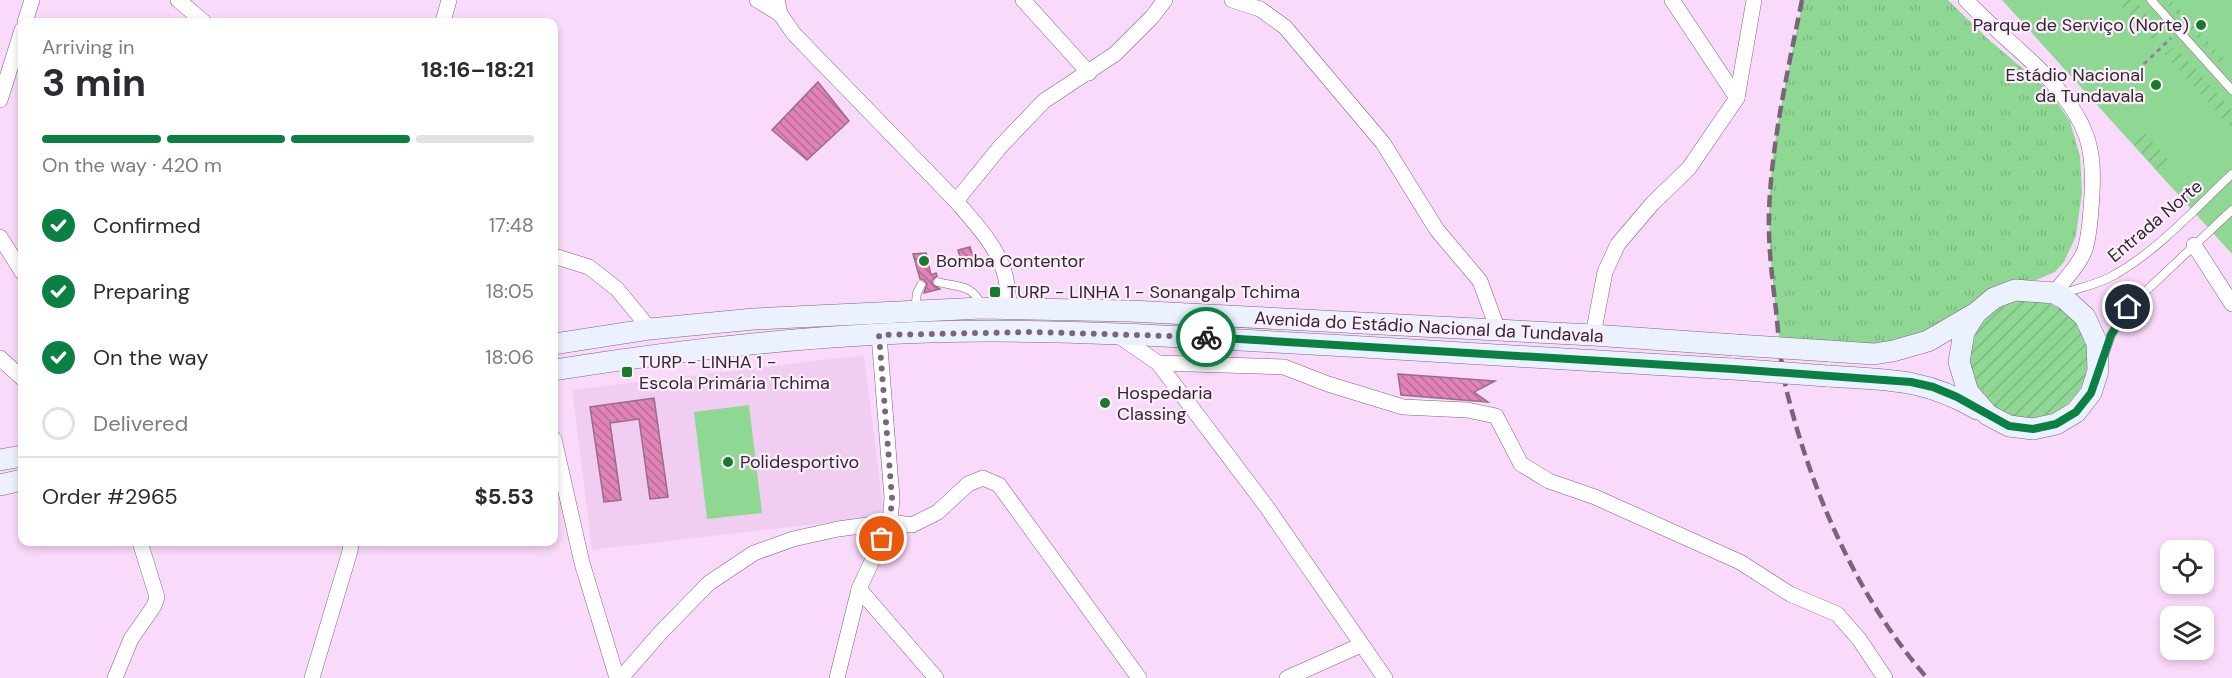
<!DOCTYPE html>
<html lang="en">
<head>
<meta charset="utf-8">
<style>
	:root { --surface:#fff; --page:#f7f7f7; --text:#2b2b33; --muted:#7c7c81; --line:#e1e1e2; --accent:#0b8043 }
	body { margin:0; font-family:"DM Sans",sans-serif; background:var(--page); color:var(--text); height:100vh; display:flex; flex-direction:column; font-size:22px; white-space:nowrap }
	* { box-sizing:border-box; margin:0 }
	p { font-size:20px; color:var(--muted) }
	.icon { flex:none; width:33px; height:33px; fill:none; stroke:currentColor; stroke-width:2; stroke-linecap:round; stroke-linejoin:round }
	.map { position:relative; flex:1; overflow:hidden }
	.panel { position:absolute; left:18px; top:18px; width:540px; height:528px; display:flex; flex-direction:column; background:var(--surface); border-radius:12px; box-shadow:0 3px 9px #0003 }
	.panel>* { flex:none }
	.tools { position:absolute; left:2160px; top:540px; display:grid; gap:12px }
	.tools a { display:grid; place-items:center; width:54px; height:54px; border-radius:12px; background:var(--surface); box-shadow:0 3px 9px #0003; font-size:30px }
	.pin { position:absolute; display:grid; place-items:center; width:51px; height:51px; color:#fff; margin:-26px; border:3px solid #fff; border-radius:50%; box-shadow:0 2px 6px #0007 }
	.courier { position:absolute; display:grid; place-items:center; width:60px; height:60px; margin:-30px; border:4px solid #0b8043; border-radius:50%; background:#fff; color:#222; box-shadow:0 2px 8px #0007 }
	.summary em { font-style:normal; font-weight:700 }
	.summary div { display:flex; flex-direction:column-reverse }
	.summary { display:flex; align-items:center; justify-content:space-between; height:102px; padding:0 24px }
	h1 { font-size:39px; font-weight:700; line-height:45px }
	.bar { display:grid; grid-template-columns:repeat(4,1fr); gap:9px 6px; align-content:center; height:72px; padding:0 24px }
	.bar i { height:8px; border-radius:4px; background:var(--line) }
	.bar .selected { background:var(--accent) }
	.bar p { grid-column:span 4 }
	.line { display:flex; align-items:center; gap:15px; padding:0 24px; border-top:2px solid var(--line) }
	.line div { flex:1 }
	ol { padding:0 24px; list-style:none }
	li { display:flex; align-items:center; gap:18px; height:66px }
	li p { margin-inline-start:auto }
	li .icon { padding:6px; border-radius:50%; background:var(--accent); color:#fff; stroke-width:4 }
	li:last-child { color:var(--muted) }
	li i { width:33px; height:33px; border:3px solid var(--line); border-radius:50% }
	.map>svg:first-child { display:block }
</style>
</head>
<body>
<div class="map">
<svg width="2232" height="678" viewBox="0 0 2232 678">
	<defs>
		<pattern id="grass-tufts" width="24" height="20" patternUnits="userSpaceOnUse" patternTransform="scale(1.5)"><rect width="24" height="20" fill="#8fd894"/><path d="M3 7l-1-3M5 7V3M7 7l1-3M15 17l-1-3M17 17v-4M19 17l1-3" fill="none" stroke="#7cb980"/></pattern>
		<pattern id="garden-furrows" width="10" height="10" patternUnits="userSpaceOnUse" patternTransform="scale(1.5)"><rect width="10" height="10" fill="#8fd894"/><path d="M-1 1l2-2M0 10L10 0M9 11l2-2" fill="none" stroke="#7cb980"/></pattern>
		<pattern id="building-back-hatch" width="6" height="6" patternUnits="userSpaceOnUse" patternTransform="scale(1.5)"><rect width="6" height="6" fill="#e283b8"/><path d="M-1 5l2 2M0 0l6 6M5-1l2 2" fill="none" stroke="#b86b96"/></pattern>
	</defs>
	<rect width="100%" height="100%" fill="#fadafa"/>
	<polygon fill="#f2cdf2" points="864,355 884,516 592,550 572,390"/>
	<path fill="url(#grass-tufts)" d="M1803 0H1948L1988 39 2048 90 2070 121 2080 156 2082 192 2076 236 2064 262 2055 272 2036 280 2008 282 1985 292 1965 308 1913 339 1869 344 1779 337C1774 296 1769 255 1769 214 1770 141 1789 70 1803 0Z"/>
	<g fill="#8fd894">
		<polygon points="2002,0 2232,0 2232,254"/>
		<polygon points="749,405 762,513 707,519 694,412"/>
	</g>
	<g fill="url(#garden-furrows)">
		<polygon points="2116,0 2134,0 2164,34 2155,43"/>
		<polygon points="2164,0 2171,0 2223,59 2232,52 2232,61 2225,68"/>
		<polygon points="2175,46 2232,110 2232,129 2165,54"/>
		<polygon points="2141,130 2169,160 2158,171 2130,140"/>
		<circle cx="2029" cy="359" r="59"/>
	</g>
	<g fill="url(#building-back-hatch)" stroke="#956f83" stroke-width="1.5">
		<polygon points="818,82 849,121 807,160 772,130"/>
		<polygon points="970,247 975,263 963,267 958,250"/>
		<polygon points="926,253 931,275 936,273 937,276 932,280 932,284 940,289 924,293 927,284 924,280 920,279 913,254"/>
		<polygon points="1398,374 1495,381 1474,392 1488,402 1401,395"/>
		<polygon points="654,398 668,497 650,499 639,419 610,423 621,500 604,502 590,407"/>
	</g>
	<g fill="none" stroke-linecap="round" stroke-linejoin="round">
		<defs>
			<g id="lane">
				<polyline points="2151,0 2232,90"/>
				<path d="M938 282C959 288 971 283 982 306"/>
				<path d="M2064 293C2082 287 2100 284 2116 274 2158 250 2196 208 2232 174"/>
				<polyline points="915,310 917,293 921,285"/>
				<polyline points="2105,353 2111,335 2129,307 2232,210"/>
			</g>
			<g id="street">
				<polyline points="178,0 204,22"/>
				<polyline points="757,0 780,14"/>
				<path d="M777 0 780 14 794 34 956 201C975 223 998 247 1005 275 1008 286 1008 297 1010 308"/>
				<polyline points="1023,0 1089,73"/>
				<polyline points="1232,0 1260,9 1285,27 1383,143 1437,230 1480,281 1498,330"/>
				<polyline points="1672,0 1737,98"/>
				<path d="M1966 0C2005 43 2065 79 2086 135 2093 154 2093 174 2092 194 2091 210 2090 237 2084 252 2079 265 2063 282 2054 293"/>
				<polyline points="25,22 32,0"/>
				<polyline points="443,22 449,0"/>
				<polyline points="0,100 22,30"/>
				<polyline points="956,201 1000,147 1044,101 1115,54 1152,17 1165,0"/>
				<polyline points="0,237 22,272"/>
				<polyline points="2194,245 2232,304"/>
				<polyline points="554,256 589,267 617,289 650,329"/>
				<polyline points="1116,334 1158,363 1266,506 1385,678"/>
				<polyline points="1593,335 1605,272 1618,244 1652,204 1689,168 1737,98 1754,0"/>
				<polyline points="0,358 22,378"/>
				<polyline points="1158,363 1284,367 1328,384 1403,407 1467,410 1496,416 1521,464 1549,481 1595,497 1740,562 1790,594 1837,614 1859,639 1885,678"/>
				<polyline points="554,439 582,563 617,678"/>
				<polyline points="859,589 936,678"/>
				<polyline points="115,678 131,639 154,606 157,597 140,542"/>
				<polyline points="312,678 350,551 351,542"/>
				<polyline points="621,678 661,632 709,583 754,553 793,539 838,529 890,522 912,525 938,512 968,484 983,478 999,485 1139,678"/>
				<polyline points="837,678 859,589 890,522 892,498 879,335"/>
				<polyline points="1287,678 1361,645"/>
			</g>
			<g id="secondary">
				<polyline points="554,344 650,329 754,319 982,308 1130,311 1593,335 1736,345"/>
				<polyline points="1829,351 1874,354 1893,351 1928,341 1976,313 1994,298 2015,290 2054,293 2064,298 2085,317 2097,343 2098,371 2091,393 2076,412 2056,424 2033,429 2009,426 1988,415 1968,392 1959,362 1964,332 1976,313"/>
				<path d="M554 370C698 347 845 331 991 331 1104 331 1217 339 1330 345 1464 353 1599 361 1733 369"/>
				<path d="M1827 376C1887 380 1924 378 1977 409"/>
				<polyline points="0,460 22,456"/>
				<polyline points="0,485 22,480"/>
			</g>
		</defs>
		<use href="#lane" stroke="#7f637f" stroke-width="9"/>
		<use href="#street" stroke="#7f637f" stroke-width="16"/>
		<use href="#secondary" stroke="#7f637f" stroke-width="22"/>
		<polyline stroke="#998299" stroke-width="3" stroke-dasharray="4.5 4.5" stroke-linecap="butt" points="2144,64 2171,38"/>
		<use href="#lane" stroke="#fff" stroke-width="8"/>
		<use href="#street" stroke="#fff" stroke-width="15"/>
		<use href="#secondary" stroke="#ebf1fe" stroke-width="21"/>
		<path stroke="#786578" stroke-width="4.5" stroke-dasharray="12 6" stroke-linecap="butt" d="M1802 0C1788 70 1772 139 1769 211 1768 244 1772 277 1776 310 1779 340 1781 371 1789 400 1814 498 1860 601 1927 678"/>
		<defs>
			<g id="secondary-bridge">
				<polyline points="1736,345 1829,351"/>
				<polyline points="1733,369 1827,376"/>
			</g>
		</defs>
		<use href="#secondary-bridge" stroke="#7f637f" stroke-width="22" stroke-linecap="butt"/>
		<use href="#secondary-bridge" stroke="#ebf1fe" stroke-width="21"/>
	</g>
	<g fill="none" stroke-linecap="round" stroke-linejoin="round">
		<polyline stroke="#796679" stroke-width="6" stroke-dasharray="0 10.8" points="882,539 890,522 892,498 879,335 1031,332 1206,337"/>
		<polyline stroke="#0b8043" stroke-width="8" points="1206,337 1733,369 1911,382 1933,387 1957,397 2009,426 2033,429 2056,424 2076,412 2091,393 2111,335 2128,307"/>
	</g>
	<g fill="#177a2c" stroke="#fceefb" stroke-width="2">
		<circle cx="2201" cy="25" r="6"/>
		<circle cx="2156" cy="85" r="6"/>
		<circle cx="924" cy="261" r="6"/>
		<rect x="989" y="286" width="12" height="12" rx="3"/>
		<rect x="621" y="366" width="12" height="12" rx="3"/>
		<circle cx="1105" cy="403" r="6"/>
		<circle cx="728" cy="462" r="6"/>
	</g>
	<g text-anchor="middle" stroke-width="4.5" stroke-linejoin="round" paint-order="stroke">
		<g font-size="18" fill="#342734" stroke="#fceefb" text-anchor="start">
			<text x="2189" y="31" text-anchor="end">Parque de Serviço (Norte)</text>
			<text x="2144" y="81" text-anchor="end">Estádio Nacional<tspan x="2144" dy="21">da Tundavala</tspan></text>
			<text x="936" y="267">Bomba Contentor</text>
			<text x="1007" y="298">TURP - LINHA 1 - Sonangalp Tchima</text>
			<text x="639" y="368">TURP - LINHA 1 -<tspan x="639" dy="21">Escola Primária Tchima</tspan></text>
			<text x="1117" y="399">Hospedaria<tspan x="1117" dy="21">Classing</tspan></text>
			<text x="740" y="468">Polidesportivo</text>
		</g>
		<g font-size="18" fill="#342734" stroke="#fceefb">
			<text transform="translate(2155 221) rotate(-40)" y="6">Entrada Norte</text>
			<text transform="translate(1429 327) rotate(3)" y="6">Avenida do Estádio Nacional da Tundavala</text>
		</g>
	</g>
</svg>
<div class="tools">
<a><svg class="icon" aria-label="locate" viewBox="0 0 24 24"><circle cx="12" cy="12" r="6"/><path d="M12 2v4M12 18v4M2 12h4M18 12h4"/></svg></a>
<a><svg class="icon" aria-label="layers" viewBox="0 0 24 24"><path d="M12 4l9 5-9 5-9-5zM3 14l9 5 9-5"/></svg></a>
</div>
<div class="pin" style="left:882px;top:539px;background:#ea580c"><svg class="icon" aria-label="bag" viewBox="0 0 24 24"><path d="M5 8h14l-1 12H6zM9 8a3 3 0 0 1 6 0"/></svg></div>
<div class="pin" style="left:2128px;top:307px;background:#1f2937"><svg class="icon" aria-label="home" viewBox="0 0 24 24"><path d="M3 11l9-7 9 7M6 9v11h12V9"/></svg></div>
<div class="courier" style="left:1206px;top:337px"><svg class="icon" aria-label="bike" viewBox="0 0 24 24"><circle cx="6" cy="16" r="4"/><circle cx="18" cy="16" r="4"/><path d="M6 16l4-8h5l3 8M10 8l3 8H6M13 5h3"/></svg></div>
<section class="panel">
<div class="summary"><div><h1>3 min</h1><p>Arriving in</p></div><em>18:16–18:21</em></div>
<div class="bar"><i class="selected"></i><i class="selected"></i><i class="selected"></i><i></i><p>On the way · 420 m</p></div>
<ol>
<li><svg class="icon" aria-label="check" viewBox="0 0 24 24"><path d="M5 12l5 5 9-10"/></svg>Confirmed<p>17:48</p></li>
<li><svg class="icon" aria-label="check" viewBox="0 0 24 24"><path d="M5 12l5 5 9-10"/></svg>Preparing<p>18:05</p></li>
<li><svg class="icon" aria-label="check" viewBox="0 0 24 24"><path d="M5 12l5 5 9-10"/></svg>On the way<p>18:06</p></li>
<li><i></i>Delivered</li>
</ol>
<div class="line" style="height:78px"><div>Order #2965</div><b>$5.53</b></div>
</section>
</div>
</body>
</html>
